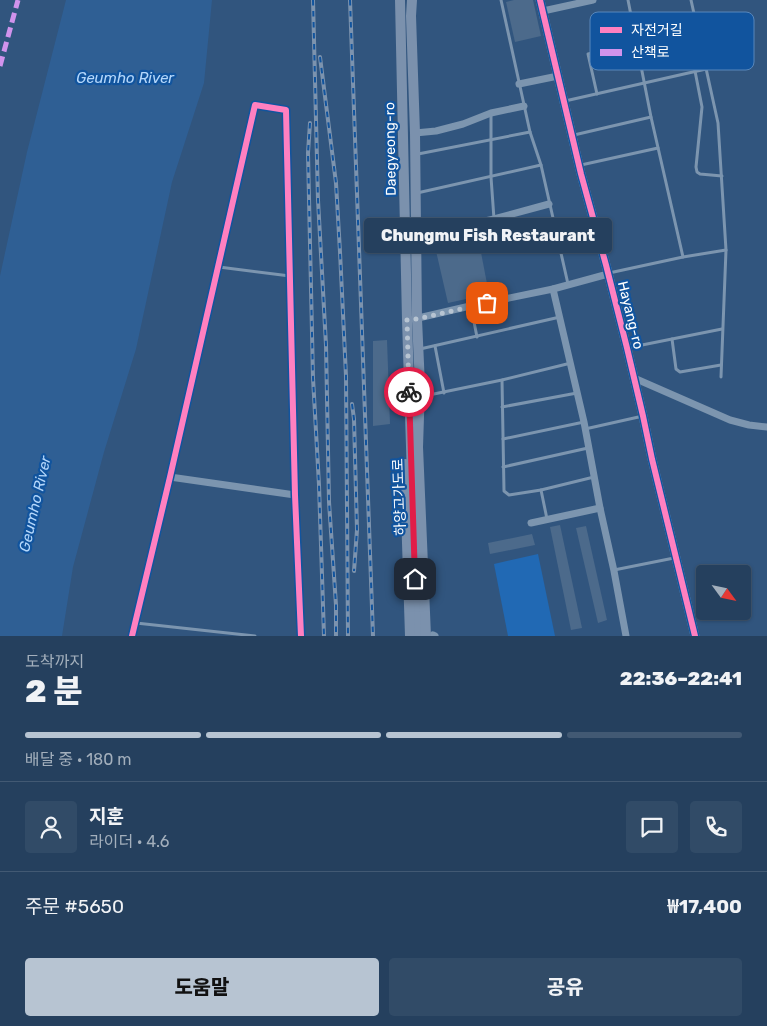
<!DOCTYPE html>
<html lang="ko">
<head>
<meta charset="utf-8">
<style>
	:root { --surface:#25405e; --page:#314b67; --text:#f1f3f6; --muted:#a3afbc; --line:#425973; --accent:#b7c4d2 }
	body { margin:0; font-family:Rubik,"Noto Sans KR",sans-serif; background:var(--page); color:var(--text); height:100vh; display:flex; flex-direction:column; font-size:19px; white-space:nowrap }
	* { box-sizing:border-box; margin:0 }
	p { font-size:16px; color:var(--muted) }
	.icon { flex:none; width:28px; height:28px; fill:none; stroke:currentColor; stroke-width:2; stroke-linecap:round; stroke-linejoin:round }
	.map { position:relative; height:636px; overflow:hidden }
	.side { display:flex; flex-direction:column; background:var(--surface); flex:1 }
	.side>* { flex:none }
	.needle { width:32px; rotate:123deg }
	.tools { position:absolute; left:696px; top:565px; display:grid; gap:10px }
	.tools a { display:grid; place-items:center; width:55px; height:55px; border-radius:5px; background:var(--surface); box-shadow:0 1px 4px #0004,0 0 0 1px var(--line); font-size:25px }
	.pin { position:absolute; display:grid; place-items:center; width:42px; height:42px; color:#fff; margin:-21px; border-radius:10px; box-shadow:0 2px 8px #0006 }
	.courier { position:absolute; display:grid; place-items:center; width:50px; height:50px; margin:-25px; border:4px solid #e11d48; border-radius:50%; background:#fff; color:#222; box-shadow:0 1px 6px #0007 }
	.bubble { position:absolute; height:35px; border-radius:5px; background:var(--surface); box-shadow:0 1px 4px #0004,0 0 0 1px var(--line); font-size:16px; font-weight:800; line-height:35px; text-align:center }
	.headline em { font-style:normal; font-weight:800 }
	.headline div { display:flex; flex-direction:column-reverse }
	.headline { display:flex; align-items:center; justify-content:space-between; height:85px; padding:0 25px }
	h1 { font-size:32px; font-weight:800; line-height:38px }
	.bar { display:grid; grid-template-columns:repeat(4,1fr); gap:8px 5px; align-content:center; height:60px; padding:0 25px }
	.bar i { height:6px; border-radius:4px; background:var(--line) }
	.bar .selected { background:var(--accent) }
	.bar p { grid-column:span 4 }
	.line { display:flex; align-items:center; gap:12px; padding:0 25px; border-top:1px solid var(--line) }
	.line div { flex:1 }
	.round { display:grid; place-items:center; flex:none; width:52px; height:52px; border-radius:5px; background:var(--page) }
	.action { display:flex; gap:10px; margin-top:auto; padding:10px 25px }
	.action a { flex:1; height:58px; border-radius:5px; background:var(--accent); color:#111; font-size:20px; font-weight:800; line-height:58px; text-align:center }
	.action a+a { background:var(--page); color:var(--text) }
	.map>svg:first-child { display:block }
</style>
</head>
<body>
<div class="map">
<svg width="767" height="636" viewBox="0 0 767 636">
	<rect width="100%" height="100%" fill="#31557e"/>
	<polygon fill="#2169b4" points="538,554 555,636 508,636 494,564"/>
	<polygon fill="#2f5f94" points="66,0 212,0 204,83 172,182 136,349 104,452 73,567 62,636 0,636 0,276 27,152"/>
	<g fill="#4c6a8b">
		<polygon points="514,0 533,0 541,36 515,42 506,2"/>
		<polygon points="479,242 489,294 448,303 436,251"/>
		<polygon points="387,340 390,424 373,426 373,341"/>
		<polygon points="560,525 582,628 571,630 550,527"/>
		<polygon points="586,526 607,620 598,623 576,528"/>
		<polygon points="532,534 535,545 490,554 488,543"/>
	</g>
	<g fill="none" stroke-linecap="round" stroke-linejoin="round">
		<g stroke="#7c95af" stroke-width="3">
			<polyline points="501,0 530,132 541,165 568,284"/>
			<polyline points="628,0 651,117 683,257"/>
			<polyline points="691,0 718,123 726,250 721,377"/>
			<polyline points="695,71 702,107 696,167 697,172 700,174 722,176"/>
			<polyline points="597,94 588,54 637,43"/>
			<polyline points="565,101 706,69"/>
			<polyline points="491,114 491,177 494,219"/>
			<polyline points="574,135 651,117"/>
			<polyline points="418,154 530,132"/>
			<polyline points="581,165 658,148"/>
			<polyline points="417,193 541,165"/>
			<polyline points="219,267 290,276"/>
			<polyline points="609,273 683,257 726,250"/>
			<polyline points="471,307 477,337"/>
			<polyline points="672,339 676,369 680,372 721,365"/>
			<polyline points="435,346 444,393"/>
			<polyline points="627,348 722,329"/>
			<polyline points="420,349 560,317"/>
			<polyline points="502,380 504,491 509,495 541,490"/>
			<polyline points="424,396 502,380 571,363"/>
			<polyline points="502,407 577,393"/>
			<polyline points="585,429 643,416"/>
			<polyline points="503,439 584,422"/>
			<polyline points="503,467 588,448"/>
			<polyline points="547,519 541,490 594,477"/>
			<polyline points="614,570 674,558"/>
			<polyline points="136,623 255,636"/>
		</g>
		<g stroke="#7c95af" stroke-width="7">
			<polyline points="543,11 593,0"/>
			<polyline points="519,84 558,76"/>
			<polyline points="415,133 436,131 463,124 491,113 524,106"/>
			<polyline points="417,236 494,219 549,204"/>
			<polyline points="553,289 584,422 600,508 614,571 626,636"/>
			<polyline points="414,319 470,306 553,289 608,274"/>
			<polyline points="634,378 730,420 749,425 767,427"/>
			<polyline points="170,477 295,495"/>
			<polyline points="531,523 600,508"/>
			<polyline points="433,635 435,636"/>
			<polyline points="132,636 170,477 255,105 286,110 295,495 301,636"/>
		</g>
		<polyline stroke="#7c95af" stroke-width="9" points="540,0 581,174 606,265 627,348 643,416 652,459 695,636"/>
		<g stroke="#7b91ad" stroke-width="10">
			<polyline points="400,0 407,320 417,636"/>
			<polyline points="412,0 411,16 415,133 417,319 420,386 418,447 426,636"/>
			<polyline points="405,464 405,481 410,636"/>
		</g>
		<defs>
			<g id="rail">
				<polyline points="313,0 318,200 326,345 329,502 336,605 336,636"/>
				<polyline points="350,0 373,636"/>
				<polyline points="320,57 336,183 340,252 346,376 348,636"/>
				<polyline points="310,123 308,153 313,378 319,485 324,636"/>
				<polyline points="352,404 354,419 357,530 354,571"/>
			</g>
		</defs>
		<use href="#rail" stroke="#7c93ae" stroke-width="4"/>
		<use href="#rail" stroke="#11549e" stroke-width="2" stroke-dasharray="5.5" stroke-linecap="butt"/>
		<polyline stroke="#d193ec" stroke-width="5" stroke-dasharray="10 5" stroke-linecap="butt" points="0,66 18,0"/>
		<defs>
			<g id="cycleway">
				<polyline points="540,0 581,174 606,265 627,348 643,416 652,459 695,636"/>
				<polyline points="132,636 170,477 255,105 286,110 295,495 301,636"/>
			</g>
		</defs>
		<use href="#cycleway" stroke="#11549e" stroke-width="9"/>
		<use href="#cycleway" stroke="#ff80c0" stroke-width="6"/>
	</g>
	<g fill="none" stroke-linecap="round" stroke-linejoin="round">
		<polyline stroke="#b7c4d2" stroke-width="5" stroke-dasharray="0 9" points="409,392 407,320 417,319 487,303"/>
		<polyline stroke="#e11d48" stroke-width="6" points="409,392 415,579"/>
	</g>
	<g text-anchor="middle" stroke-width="4.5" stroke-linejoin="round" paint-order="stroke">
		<g font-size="14" fill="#fff" stroke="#11549e">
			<text transform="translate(390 149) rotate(-91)" y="5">Daegyeong-ro</text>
			<text transform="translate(631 315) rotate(76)" y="5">Hayang-ro</text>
			<text transform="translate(399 497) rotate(-92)" y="5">하양고가도로</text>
		</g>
		<g font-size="15" font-style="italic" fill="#b4d7fb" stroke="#11549e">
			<text x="125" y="83">Geumho River</text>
			<text transform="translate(35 504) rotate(-77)" y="5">Geumho River</text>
		</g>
	</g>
	<rect x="590" y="12" width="164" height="58" rx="8" fill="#11549e" stroke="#5887bb" stroke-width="1"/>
	<rect x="600" y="27" width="22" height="6" fill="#ff80c0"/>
	<rect x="600" y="49" width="22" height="7" fill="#d193ec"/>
	<g font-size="14" fill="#fff">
		<text x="631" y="35">자전거길</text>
		<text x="631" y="57">산책로</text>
	</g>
</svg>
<div class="tools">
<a><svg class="needle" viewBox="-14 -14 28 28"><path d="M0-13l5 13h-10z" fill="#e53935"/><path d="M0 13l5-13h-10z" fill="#a3afbc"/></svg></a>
</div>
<div class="pin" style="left:487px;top:303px;background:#ea580c"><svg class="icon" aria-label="bag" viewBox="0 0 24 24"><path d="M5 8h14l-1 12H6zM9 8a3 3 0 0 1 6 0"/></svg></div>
<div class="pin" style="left:415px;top:579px;background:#1f2937"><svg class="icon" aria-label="home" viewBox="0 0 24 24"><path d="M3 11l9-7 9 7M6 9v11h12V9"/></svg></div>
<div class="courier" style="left:409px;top:392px"><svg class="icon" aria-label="bike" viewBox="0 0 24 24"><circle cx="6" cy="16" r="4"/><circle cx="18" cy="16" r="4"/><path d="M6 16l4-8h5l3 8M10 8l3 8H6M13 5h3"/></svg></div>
<div class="bubble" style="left:364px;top:218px;width:248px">Chungmu Fish Restaurant</div>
</div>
<section class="side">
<div class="headline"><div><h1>2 분</h1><p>도착까지</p></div><em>22:36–22:41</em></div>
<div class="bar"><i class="selected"></i><i class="selected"></i><i class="selected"></i><i></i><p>배달 중 · 180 m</p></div>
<div class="line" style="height:90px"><a class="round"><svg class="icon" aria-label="person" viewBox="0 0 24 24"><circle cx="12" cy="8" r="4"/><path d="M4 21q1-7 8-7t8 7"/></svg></a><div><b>지훈</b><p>라이더 · 4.6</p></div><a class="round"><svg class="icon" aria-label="chat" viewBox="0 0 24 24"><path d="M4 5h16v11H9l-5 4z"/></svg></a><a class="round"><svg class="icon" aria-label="phone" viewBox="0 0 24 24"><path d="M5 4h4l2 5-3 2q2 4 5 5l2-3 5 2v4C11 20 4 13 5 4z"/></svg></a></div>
<div class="line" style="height:65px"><div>주문 #5650</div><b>₩17,400</b></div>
<div class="action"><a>도움말</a><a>공유</a></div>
</section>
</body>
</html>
